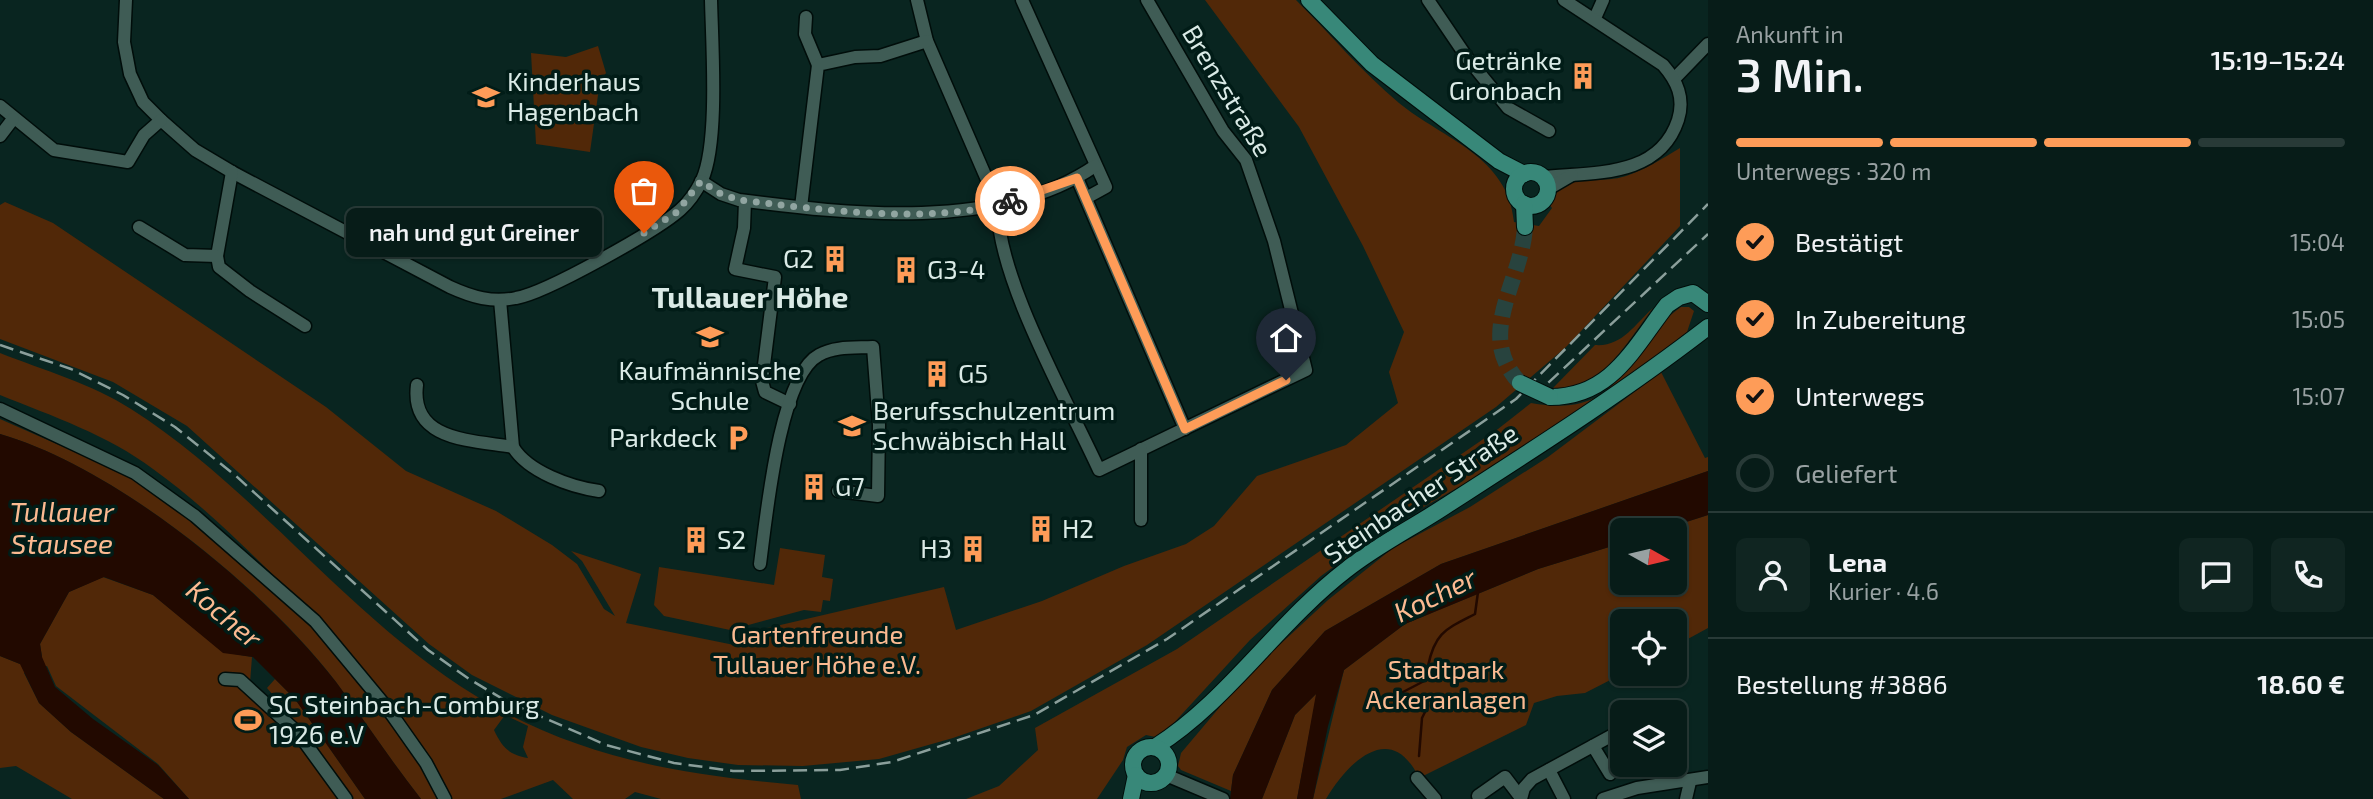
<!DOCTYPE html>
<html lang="de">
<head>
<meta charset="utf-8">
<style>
	:root { --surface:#071c18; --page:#102521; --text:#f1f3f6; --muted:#98a1a2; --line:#283a37; --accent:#fe9c58 }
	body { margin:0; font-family:"Exo 2",sans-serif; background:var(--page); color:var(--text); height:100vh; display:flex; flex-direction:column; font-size:26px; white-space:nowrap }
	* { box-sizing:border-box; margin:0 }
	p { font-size:23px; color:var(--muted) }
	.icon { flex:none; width:38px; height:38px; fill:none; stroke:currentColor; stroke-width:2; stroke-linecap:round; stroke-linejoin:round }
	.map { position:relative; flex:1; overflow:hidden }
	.drawer { display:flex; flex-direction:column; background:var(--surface); width:665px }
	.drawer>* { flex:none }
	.needle { width:46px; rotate:98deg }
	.controls { position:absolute; left:1610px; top:518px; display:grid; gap:14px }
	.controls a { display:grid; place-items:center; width:77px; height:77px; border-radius:10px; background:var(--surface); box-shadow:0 2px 5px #0004,0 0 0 2px var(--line); font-size:35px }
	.pin { position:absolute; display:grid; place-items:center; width:60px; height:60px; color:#fff; margin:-72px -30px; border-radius:50% 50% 50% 0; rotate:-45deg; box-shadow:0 0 7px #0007 }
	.pin .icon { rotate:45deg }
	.courier { position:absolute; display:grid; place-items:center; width:70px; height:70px; margin:-35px; border:5px solid #fe9c58; border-radius:50%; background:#fff; color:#222; box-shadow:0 2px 9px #0007 }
	.bubble { position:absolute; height:49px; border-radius:10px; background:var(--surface); box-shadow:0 2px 5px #0004,0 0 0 2px var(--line); font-size:23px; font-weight:600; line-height:49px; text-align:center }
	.headline em { font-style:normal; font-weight:600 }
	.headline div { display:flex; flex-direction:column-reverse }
	.headline { display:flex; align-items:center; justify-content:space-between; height:119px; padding:0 28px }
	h1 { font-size:46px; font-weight:600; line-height:52px }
	.bar { display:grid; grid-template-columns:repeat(4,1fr); gap:10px 7px; align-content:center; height:84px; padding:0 28px }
	.bar i { height:9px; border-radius:5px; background:var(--line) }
	.bar .active { background:var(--accent) }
	.bar p { grid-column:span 4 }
	.line { display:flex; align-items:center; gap:18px; padding:0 28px; border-top:2px solid var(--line) }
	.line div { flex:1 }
	.round { display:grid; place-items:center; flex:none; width:74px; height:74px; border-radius:10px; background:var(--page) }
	ol { padding:0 28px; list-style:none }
	li { display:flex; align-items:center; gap:21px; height:77px }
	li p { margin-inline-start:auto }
	li .icon { padding:7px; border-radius:50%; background:var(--accent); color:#111; stroke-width:4 }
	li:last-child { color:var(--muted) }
	li i { width:38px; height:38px; border:4px solid var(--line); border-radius:50% }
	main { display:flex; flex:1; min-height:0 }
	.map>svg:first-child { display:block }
</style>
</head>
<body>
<main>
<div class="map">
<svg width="1708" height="799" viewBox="0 0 1708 799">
	<rect width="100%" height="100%" fill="#092520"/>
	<g fill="#512808" fill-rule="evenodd">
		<path d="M1205 0H1296C1330 34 1362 72 1399 103 1443 139 1508 156 1514 222L1539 226 1552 208 1549 204C1569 168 1595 186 1626 176 1646 169 1662 159 1680 148V226L1566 347 1496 407 1147 645 1031 711 953 738 879 759 803 766 738 765 688 758 641 747 552 715 472 675 429 644 187 426 113 382 0 339V205L5 202 53 223 326 407 406 471 496 511 552 545 577 564 604 609 615 616 582 561 571 551 641 574 626 623 744 647 746 633 944 587 956 630 1042 601 1124 566 1186 544 1214 526 1257 476 1346 445 1398 403 1389 372 1404 332 1363 246 1299 127Z"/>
		<polygon points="598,46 606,73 600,81 590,152 536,144 531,53 566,57"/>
		<path d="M1681 307H1689L1694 311 1687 332 1601 399 1469 481 1384 530 1321 576 1250 640 1160 738 1146 735 1127 747 1123 760 1097 799H966L999 786 1038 750 1035 728 1177 649 1498 429 1531 403C1628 420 1619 351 1681 307Z"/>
		<path d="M1653 308C1629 339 1598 396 1553 388L1595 345C1622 347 1634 325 1653 308Z"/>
		<path d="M0 353C43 370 92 384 131 409 258 490 347 617 476 696 577 758 682 775 798 785L801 799H661L635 792 625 799H573L553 780 501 799H452C410 716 346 648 281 583 241 543 199 502 153 469 108 435 52 416 0 395ZM505 715 528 726 523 747 528 758C509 755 502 747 494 730Z"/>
		<polygon points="1661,372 1705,458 1708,457 1708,471 1441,564 1325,631 1272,690 1233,775 1231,791 1181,770 1178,766 1181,753 1246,676 1328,600 1393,548 1470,507 1548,457"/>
		<path d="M0 419 143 482 180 509 321 636 424 768 441 799H421C391 761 365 721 336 682 264 588 115 467 0 434Z"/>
		<path d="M1708 515V628L1675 646V621H1622V674L1585 693 1557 696 1534 703 1526 725 1419 778C1391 719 1348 762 1326 799H1313L1344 670 1405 624 1538 569 1622 543V583H1675V530H1661Z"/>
		<polygon points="780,548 825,555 822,577 833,579 830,601 823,600 821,612 804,610 730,630 664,616 654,605 659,567 774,585"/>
		<polygon points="103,577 153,595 223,652 252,657 250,683 307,749 341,799 189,799 158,764 56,686 47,666 24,673 39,703 71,732 164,799 72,799 16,766 0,768 0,656 20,664 42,657 40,644 69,592"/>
		<polygon points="275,679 295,699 365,799 352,799 316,746 267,688"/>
		<polygon points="1317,693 1297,799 1262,799 1295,715"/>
	</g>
	<g fill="#220900">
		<path d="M0 434C115 467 263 588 336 682 365 721 391 761 421 799H365L295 699 253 657 223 653 153 595 104 577 69 592 40 644 42 657 55 687 93 719 158 765 189 799H164L71 732 39 703 20 664 0 656Z"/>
		<polygon points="1708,471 1708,515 1661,530 1622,530 1622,543 1538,569 1405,624 1344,670 1328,726 1313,799 1297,799 1316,694 1295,715 1262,799 1230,799 1233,775 1272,690 1325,631 1441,564"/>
	</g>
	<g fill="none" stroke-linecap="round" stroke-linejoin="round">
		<g stroke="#220900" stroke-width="2.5">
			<polyline points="1668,621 1686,613"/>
			<polyline points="1611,647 1622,641"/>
			<path d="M1428 666C1435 632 1446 629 1475 614L1478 592"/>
			<polyline points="1419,756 1422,718 1428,706 1426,702 1403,698 1403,692 1428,679 1429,675"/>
		</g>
		<path stroke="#28433e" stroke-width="16" stroke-dasharray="16 8" stroke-linecap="butt" d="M1520 383C1474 335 1522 282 1525 227"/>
		<defs>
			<g id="minor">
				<path d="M126 0 124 42 130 74 143 102 161 120 195 150 232 172 450 287C472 297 492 303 516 298 546 293 656 231 680 210 688 203 697 190 702 180 719 142 712 45 711 0"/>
				<path d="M917 0 927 41 998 205C995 274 1069 404 1099 470L1306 370 1274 241 1246 160 1223 131 1147 0"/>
				<polyline points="1022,0 1106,187 1086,198"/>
				<polyline points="1428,0 1468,59 1508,108 1549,131"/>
				<polyline points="806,17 805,34 818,65"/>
				<polyline points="1595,18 1603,0"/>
				<polyline points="1675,78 1708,44"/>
				<polyline points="0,106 54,150 128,162 144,135 161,120"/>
				<polyline points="0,136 13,119"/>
				<polyline points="232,172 217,256 219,267 250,291 305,326"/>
				<path d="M1543 177C1594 172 1659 178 1678 120 1685 98 1677 81 1663 65L1564 0"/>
				<polyline points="1077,178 1185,429"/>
				<path d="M701 181 721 194 739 200C848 214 999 232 1095 166"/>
				<polyline points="1548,189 1572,175"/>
				<polyline points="745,201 744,228 735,269 775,277 762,381 765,392 790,404"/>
				<polyline points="801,207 818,65 855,57 880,56 927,41"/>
				<polyline points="139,227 185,255 217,256"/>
				<path d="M500 300 513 447C528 472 571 487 599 491"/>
				<path d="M417 385C410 441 471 440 513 447"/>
				<polyline points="0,409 135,473 195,516 315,621 388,709 426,763 445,799"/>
				<polyline points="1141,449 1141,520"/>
				<path d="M760 564C766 520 779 376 819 355 835 346 855 348 873 347L879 425 878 496 838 491"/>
				<polyline points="225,679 240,680 298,733 346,799"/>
				<polyline points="1593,746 1610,774"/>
				<polyline points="1549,770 1564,799"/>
				<polyline points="1166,775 1223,799"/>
				<polyline points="1417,778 1435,799"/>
				<polyline points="1478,796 1505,777 1521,798"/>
				<polyline points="1521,799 1524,788 1532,779 1622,730"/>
				<polyline points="1603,799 1637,788 1708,777"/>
				<polyline points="1686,799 1690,782"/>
			</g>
			<g id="major">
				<polyline points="1309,0 1372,64 1499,161 1524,174"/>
				<circle cx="1531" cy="189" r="17"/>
				<polyline points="1524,204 1525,227"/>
				<path d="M1550 397C1611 397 1633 349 1667 305L1679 297 1693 293 1708 304"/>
				<path d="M1155 747C1228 701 1277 623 1346 570 1376 546 1412 528 1444 507 1534 449 1624 392 1708 327"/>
				<circle cx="1151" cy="765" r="18"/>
				<polyline points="1131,799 1136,775"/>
			</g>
		</defs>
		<use href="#minor" stroke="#000d0a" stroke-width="15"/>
		<use href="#major" stroke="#000d0a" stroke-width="18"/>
		<use href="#minor" stroke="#3f5c55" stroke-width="12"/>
		<use href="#major" stroke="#388879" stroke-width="16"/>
		<g stroke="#8b9f9b" stroke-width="2.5" stroke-dasharray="14 7" stroke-linecap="butt">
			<polyline points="0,345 71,369 123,395 175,427 236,476 428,650 469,679 508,702 606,745 674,763 733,771 840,770 892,762 1034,715 1167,639 1516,399 1708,204"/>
			<polyline points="1533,397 1708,234"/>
		</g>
		<defs>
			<polyline id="major-bridge" points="1520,383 1550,397"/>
		</defs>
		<use href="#major-bridge" stroke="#000d0a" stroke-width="18" stroke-linecap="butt"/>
		<use href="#major-bridge" stroke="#388879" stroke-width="16"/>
	</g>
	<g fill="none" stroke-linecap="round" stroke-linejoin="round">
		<path stroke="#91a5a1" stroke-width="7" stroke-dasharray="0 12.6" d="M644 233 677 212 701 181 721 194 739 200C816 209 936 226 1010 201"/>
		<polyline stroke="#fe9c58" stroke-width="9" points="1010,201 1077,178 1185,429 1286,380"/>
	</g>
	<defs>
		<symbol id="building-bare" viewBox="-9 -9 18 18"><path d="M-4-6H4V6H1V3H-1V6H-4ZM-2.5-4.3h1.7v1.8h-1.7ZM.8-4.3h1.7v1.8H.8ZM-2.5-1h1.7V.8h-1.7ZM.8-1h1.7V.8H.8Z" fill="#fe9c58" stroke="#011c17" stroke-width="2.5" paint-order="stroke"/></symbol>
		<symbol id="school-bare" viewBox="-9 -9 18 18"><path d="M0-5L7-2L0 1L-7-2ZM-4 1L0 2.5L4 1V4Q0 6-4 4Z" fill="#fe9c58" stroke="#011c17" stroke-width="2.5" paint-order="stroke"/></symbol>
		<symbol id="parking-bare" viewBox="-9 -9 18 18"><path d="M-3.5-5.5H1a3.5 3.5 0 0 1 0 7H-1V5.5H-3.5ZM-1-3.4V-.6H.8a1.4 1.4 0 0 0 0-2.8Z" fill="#fe9c58" stroke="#011c17" stroke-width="2.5" paint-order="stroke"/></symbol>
		<symbol id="stadium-bare" viewBox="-9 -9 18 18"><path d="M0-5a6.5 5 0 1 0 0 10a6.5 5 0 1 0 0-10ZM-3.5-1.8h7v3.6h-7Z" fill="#fe9c58" stroke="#011c17" stroke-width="2.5" paint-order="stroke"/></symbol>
	</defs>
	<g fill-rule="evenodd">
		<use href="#building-bare" x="1564" y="57" width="38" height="38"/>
		<use href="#school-bare" x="467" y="78" width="38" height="38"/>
		<use href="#building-bare" x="816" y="240" width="38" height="38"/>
		<use href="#building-bare" x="887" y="251" width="38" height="38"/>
		<use href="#school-bare" x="691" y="318" width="38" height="38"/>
		<use href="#building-bare" x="918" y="355" width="38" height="38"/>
		<use href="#school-bare" x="833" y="407" width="38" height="38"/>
		<use href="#parking-bare" x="719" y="419" width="38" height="38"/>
		<use href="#building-bare" x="795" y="468" width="38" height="38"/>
		<use href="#building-bare" x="1022" y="510" width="38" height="38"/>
		<use href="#building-bare" x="677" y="521" width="38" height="38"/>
		<use href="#building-bare" x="954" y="530" width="38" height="38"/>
		<use href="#stadium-bare" x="229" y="701" width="38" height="38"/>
	</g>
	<g text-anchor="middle" stroke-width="7" stroke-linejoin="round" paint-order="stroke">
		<g font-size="26" fill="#daeae6" stroke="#011c17" text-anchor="start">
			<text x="1562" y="70" text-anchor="end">Getränke<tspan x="1562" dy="30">Gronbach</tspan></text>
			<text x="507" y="91">Kinderhaus<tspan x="507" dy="30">Hagenbach</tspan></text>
			<text x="814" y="268" text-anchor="end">G2</text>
			<text x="927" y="279">G3-4</text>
			<text x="710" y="380" text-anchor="middle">Kaufmännische<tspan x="710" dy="30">Schule</tspan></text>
			<text x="958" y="383">G5</text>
			<text x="873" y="420">Berufsschulzentrum<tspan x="873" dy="30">Schwäbisch Hall</tspan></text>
			<text x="717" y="447" text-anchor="end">Parkdeck</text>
			<text x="835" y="496">G7</text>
			<text x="1062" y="538">H2</text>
			<text x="717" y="549">S2</text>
			<text x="952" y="558" text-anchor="end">H3</text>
			<text x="269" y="714">SC Steinbach-Comburg<tspan x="269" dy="30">1926 e.V</tspan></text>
		</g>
		<g font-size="26" fill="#daeae6" stroke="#011c17">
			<text transform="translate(1227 91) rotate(59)" y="9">Brenzstraße</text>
			<text transform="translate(1421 494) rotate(-34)" y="9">Steinbacher Straße</text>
		</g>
		<g font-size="26" fill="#faba91" stroke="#011c17">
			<text x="817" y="644">Gartenfreunde<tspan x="817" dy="30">Tullauer Höhe e.V.</tspan></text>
			<text x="1446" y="679">Stadtpark<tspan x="1446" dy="30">Ackeranlagen</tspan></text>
		</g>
		<g font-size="28" font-style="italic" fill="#fbba91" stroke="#011c17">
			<text x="62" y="522">Tullauer<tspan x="62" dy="32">Stausee</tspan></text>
			<text transform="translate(1435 595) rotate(-26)" y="10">Kocher</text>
			<text transform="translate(224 614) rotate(40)" y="10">Kocher</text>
		</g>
		<g font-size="30" font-weight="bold" fill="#daeae6" stroke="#011c17">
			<text x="750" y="308">Tullauer Höhe</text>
		</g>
	</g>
</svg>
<div class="controls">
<a><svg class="needle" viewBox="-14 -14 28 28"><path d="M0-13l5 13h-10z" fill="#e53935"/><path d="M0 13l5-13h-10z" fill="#98a1a2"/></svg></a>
<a><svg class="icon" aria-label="locate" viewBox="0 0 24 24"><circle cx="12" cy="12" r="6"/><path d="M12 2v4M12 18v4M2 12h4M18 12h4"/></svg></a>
<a><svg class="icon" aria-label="layers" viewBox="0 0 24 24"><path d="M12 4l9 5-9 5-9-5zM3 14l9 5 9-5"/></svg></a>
</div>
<div class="pin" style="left:644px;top:233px;background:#ea580c"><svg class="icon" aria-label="bag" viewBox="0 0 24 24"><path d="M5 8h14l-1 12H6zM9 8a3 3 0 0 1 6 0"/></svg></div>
<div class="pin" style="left:1286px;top:380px;background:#1f2937"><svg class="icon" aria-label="home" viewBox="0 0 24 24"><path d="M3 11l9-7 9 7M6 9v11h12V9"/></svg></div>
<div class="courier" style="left:1010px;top:201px"><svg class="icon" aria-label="bike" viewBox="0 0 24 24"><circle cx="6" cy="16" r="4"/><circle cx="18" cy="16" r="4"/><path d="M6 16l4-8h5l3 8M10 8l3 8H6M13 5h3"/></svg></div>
<div class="bubble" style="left:346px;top:208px;width:256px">nah und gut Greiner</div>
</div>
<section class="drawer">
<div class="headline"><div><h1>3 Min.</h1><p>Ankunft in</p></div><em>15:19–15:24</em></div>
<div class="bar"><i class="active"></i><i class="active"></i><i class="active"></i><i></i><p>Unterwegs · 320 m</p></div>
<ol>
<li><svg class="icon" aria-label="check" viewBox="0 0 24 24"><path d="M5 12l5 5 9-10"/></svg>Bestätigt<p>15:04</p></li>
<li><svg class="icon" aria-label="check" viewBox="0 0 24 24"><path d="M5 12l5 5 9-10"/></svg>In Zubereitung<p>15:05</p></li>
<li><svg class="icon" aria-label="check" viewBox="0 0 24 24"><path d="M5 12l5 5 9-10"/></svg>Unterwegs<p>15:07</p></li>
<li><i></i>Geliefert</li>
</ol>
<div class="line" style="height:126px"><a class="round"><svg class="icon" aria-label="person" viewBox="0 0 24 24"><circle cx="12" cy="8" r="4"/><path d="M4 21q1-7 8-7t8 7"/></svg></a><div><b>Lena</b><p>Kurier · 4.6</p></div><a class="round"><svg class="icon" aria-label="chat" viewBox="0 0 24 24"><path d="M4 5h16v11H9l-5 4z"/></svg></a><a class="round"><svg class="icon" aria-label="phone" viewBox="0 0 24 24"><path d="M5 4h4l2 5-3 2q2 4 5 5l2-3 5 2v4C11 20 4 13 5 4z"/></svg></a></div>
<div class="line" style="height:91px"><div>Bestellung #3886</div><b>18.60 €</b></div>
</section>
</main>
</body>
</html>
